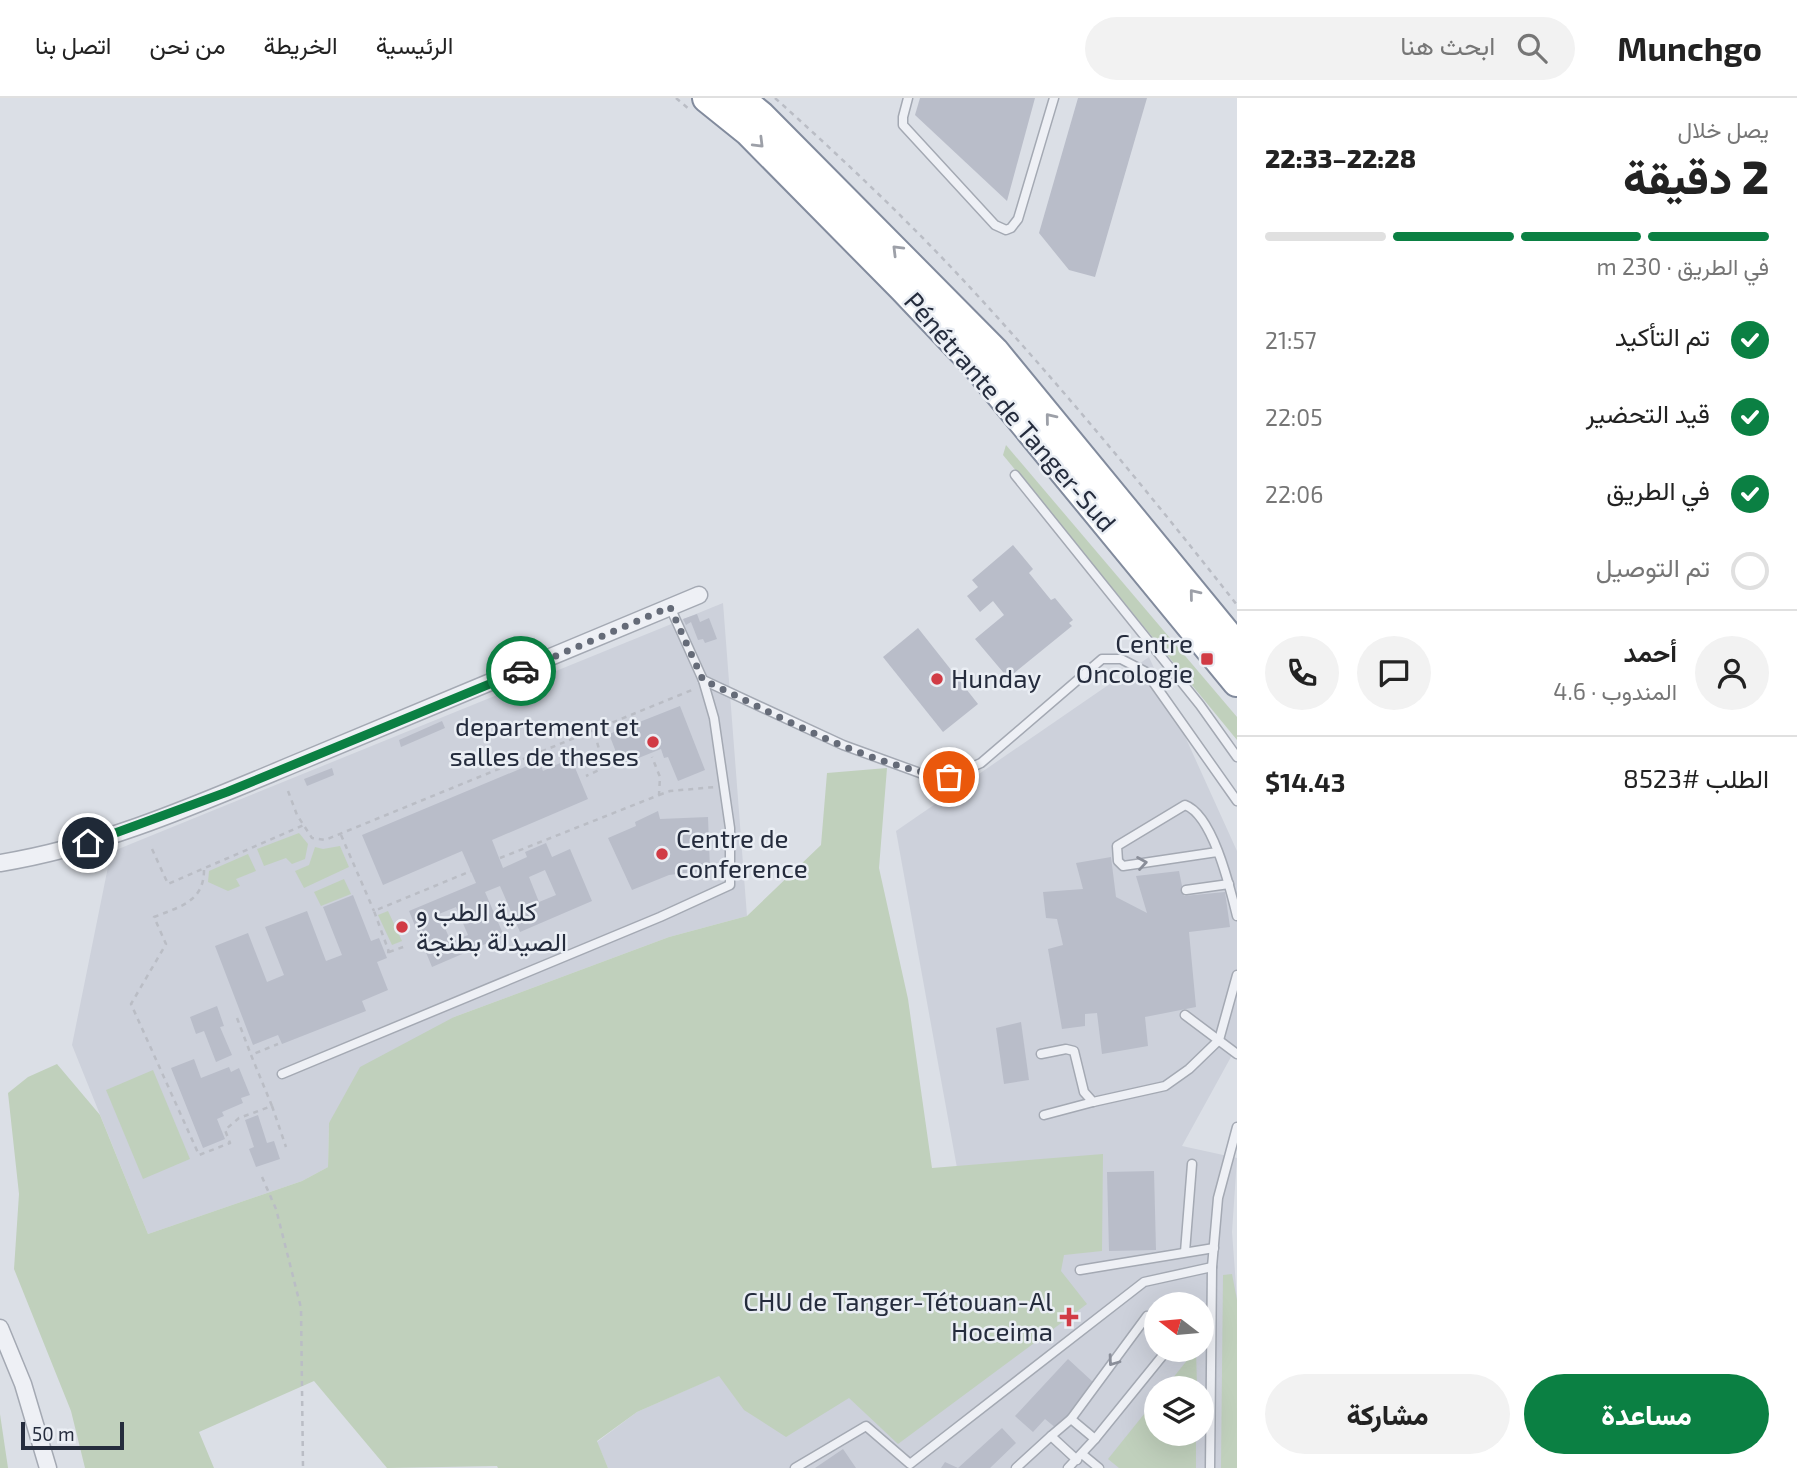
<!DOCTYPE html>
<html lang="ar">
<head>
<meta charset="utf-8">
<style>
	:root { --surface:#fff; --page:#f2f2f2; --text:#222; --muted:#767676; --line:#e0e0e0; --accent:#0b8043 }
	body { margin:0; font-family:"Exo 2",Vazirmatn,sans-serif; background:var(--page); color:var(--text); direction:rtl; height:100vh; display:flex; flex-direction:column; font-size:26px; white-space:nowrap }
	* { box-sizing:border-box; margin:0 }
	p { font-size:23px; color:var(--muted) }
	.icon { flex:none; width:38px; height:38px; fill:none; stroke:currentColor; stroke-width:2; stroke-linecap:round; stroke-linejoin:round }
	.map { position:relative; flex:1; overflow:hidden; direction:ltr }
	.panel { display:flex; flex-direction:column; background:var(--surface); width:560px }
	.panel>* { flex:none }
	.needle { width:46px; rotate:286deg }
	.tools { position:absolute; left:1144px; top:1194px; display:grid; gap:14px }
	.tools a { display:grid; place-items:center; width:70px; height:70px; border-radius:50%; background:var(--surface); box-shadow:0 7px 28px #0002; font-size:35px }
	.scale { position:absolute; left:21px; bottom:18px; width:103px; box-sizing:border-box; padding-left:7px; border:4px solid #252c3d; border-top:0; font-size:19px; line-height:24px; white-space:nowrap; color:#252c3d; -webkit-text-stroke:5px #eaeef4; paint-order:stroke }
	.pin { position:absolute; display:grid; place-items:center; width:60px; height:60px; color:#fff; margin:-30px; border:4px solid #fff; border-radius:50%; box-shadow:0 2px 7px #0007 }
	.courier { position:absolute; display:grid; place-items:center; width:70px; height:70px; margin:-35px; border:5px solid #0b8043; border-radius:50%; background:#fff; color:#222; box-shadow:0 2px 9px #0007 }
	.head em { font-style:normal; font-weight:800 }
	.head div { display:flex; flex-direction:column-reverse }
	.head { display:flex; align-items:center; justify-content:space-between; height:119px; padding:0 28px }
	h1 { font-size:46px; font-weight:800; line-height:52px }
	.bar { display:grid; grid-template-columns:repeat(4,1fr); gap:10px 7px; align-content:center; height:84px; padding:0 28px }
	.bar i { height:9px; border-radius:5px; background:var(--line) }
	.bar .selected { background:var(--accent) }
	.bar p { grid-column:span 4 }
	.line { display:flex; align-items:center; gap:18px; padding:0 28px; border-top:2px solid var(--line) }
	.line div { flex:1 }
	.round { display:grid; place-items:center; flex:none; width:74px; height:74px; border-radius:37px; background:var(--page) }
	ol { padding:0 28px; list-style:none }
	li { display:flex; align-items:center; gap:21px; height:77px }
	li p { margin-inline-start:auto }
	li .icon { padding:7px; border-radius:50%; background:var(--accent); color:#fff; stroke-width:4 }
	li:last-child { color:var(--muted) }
	li i { width:38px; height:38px; border:4px solid var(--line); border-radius:50% }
	.button { display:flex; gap:14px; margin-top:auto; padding:14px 28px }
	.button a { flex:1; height:80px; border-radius:42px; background:var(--accent); color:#fff; font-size:28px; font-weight:800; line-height:80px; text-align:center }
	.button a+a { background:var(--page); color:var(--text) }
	header { display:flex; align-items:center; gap:42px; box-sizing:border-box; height:98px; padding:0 35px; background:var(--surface); border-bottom:2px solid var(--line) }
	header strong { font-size:33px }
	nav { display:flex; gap:38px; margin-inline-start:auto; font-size:24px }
	.search { width:490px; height:63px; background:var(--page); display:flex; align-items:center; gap:18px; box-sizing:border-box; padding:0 24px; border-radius:38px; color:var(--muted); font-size:26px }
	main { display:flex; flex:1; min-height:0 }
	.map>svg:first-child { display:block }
</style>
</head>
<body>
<header>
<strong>Munchgo</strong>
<div class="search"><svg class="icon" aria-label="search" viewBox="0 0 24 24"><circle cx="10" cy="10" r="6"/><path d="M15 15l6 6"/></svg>ابحث هنا</div>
<nav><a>الرئيسية</a><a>الخريطة</a><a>من نحن</a><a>اتصل بنا</a></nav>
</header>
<main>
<section class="panel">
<div class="head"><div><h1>2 دقيقة</h1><p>يصل خلال</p></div><em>22:28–22:33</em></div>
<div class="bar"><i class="selected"></i><i class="selected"></i><i class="selected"></i><i></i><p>في الطريق · 230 m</p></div>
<ol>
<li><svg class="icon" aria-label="check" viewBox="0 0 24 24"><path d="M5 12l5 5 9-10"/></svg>تم التأكيد<p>21:57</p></li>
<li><svg class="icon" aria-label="check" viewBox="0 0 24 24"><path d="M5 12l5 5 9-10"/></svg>قيد التحضير<p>22:05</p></li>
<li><svg class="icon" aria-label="check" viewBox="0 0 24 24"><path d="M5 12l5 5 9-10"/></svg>في الطريق<p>22:06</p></li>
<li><i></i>تم التوصيل</li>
</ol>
<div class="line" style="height:126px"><a class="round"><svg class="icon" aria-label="person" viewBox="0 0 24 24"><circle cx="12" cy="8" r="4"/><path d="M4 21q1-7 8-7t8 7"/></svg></a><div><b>أحمد</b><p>المندوب · 4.6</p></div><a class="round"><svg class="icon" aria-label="chat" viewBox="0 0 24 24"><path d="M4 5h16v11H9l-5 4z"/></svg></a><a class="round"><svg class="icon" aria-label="phone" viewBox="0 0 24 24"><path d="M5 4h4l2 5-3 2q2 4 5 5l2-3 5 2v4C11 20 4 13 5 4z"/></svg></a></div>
<div class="line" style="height:91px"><div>الطلب #8523</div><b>$14.43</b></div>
<div class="button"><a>مساعدة</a><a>مشاركة</a></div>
</section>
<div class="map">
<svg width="1237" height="1370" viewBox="0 0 1237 1370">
	<rect width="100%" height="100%" fill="#dbdfe6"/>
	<g fill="#cdd1db" fill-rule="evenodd">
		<polygon points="723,505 747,818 669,839 454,919 329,1025 328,1069 302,1083 148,1136 72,947 111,754"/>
		<path d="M1149 559 1237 753V948L1182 1048 1237 1060 1232 1134 1237 1201V1370H608L597 1344 637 1314 756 1261 957 1070 896 733ZM1157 1206H1202V1251H1157ZM1157 1290H1202V1335H1157Z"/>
	</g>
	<g fill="#c0d0bc">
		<polygon points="1006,347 1237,619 1237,642 1003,357"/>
		<polygon points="887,670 879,770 908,901 932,1070 1103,1056 1102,1153 1064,1157 1061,1173 1087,1206 898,1346 849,1300 786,1339 744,1312 719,1278 637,1314 597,1343 608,1370 498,1370 497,1368 387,1370 314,1283 199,1334 214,1370 85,1370 71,1313 14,1171 19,1096 8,995 28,979 57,966 100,1017 148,1136 302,1083 328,1069 329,1025 360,969 454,919 669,839 747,818 821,747 827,675"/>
		<polygon points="299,735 308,746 305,761 292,766 286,760 264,768 257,751"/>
		<polygon points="340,748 349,769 304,790 295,773 309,767 315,749 323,751"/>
		<polygon points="248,756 256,773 236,781 240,788 228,793 208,784 209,773"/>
		<polygon points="344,781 351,796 321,808 314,794"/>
		<polygon points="388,813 402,843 392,847 378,817"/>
		<polygon points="153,972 190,1061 143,1081 106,992"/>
		<polygon points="1232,1176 1237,1202 1237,1370 1221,1370 1223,1177"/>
		<polygon points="1196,1251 1197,1290 1165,1290"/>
		<polygon points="1157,1300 1157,1335 1196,1335 1196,1370 1119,1370 1108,1361"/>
		<polygon points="0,1316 8,1370 0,1370"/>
	</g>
	<g fill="#b9bdc9" fill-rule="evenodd">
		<polygon points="920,0 1035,0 1007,103 915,17"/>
		<polygon points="1078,0 1147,0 1095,179 1069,172 1039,135"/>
		<polygon points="1013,447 1033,471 1029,475 1051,502 1055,500 1073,522 1069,525 1072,528 1008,580 975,541 1004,517 993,503 980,514 967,498 978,489 972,482"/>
		<polygon points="697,516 700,524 709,520 717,541 705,545 703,541 698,542 691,524 686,527 683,521"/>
		<polygon points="918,530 978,606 943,634 883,559"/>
		<polygon points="680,608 705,672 678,683 668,659 664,660 661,651 621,667 609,636"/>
		<polygon points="442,623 445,630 401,649 399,642"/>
		<path d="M571 660 588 701 492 742 503 770 527 759 525 754 546 745 552 759 570 751 592 803 520 834 500 788 485 794 504 838 432 869 409 813 476 785 462 753 383 787 362 737 539 663 543 673ZM545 772 556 797 539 804 529 779ZM456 809 468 837 451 844 439 816Z"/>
		<polygon points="332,670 334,677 307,688 304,681"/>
		<polygon points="658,713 660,721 708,719 710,772 669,777 632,792 608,740 636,728 635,724"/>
		<polygon points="1111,759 1116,799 1147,815 1136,778 1179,773 1184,798 1225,794 1230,829 1189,834 1196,909 1145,919 1148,948 1102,956 1097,915 1085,916 1085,928 1062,931 1048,851 1063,847 1057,821 1046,820 1043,794 1083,791 1076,765"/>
		<polygon points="353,797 371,843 379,840 387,860 377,864 388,892 362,903 366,913 282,946 278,937 253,947 215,848 248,835 267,884 284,877 265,829 307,813 326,863 342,857 323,809"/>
		<polygon points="217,908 224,928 220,929 232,957 216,964 204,933 196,936 190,919"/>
		<polygon points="1021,924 1029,982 1004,986 996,930"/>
		<polygon points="194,961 201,980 229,969 231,974 239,970 250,997 241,1000 243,1005 222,1014 224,1018 217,1021 225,1041 203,1050 171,970"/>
		<polygon points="258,1017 267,1045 274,1043 280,1061 256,1069 249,1051 254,1049 245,1022"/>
		<polygon points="1154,1073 1156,1152 1109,1153 1107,1074"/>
		<polygon points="1068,1261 1093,1284 1085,1294 1088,1297 1057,1331 1045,1321 1033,1334 1015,1318"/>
		<polygon points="1002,1330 1016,1345 990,1370 941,1370 945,1364 958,1370"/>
		<polygon points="843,1351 856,1370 815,1370"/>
	</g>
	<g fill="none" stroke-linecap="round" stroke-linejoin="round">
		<defs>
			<g id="service">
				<polyline points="908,0 903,19 903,27 995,127 1006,132 1011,130 1018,121 1054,0"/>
				<polyline points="1015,377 1200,607 1237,659"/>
				<polyline points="703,582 843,647 920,675 949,679 981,665 1102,561 1121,561 1146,574 1237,703"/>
				<path d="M1217 754 1123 768 1118 763 1117 748 1185 707C1213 717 1230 790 1237 818"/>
				<polyline points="1186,792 1229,786"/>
				<polyline points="1185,917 1237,956"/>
				<polyline points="1041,956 1066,951 1074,953 1084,994 1093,1004 1165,988 1189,971 1219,942 1237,877"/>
				<polyline points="282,976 660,819 730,787 730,730 714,620 703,582 670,509"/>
				<polyline points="1044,1017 1093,1004"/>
				<polyline points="1185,1154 1192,1066"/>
				<polyline points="1080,1172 1214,1150"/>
				<polyline points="1071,1321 1147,1218 1157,1224"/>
				<polyline points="1095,1341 1168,1251"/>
				<polyline points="1082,1356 1099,1370"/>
				<polyline points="795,1370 866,1328 910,1366 1144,1184 1212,1169"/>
				<polyline points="1016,1370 1051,1338"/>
				<polyline points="1068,1370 1095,1341 1071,1321 1051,1338 1077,1362"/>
				<polyline points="1210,1370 1212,1169 1218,1100 1237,1029"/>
			</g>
			<g id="minor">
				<path d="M0 765C106 748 207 702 306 661 437 607 568 552 699 497"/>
				<polyline points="0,1230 23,1286 48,1370"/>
			</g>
			<g id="trunk">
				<polyline points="707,0 748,33 903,190 978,269 1237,584"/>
				<polyline points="739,0 761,18 994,253 1237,549"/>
			</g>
		</defs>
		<use href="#service" stroke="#a4a9b3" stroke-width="11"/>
		<use href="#minor" stroke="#a4a9b3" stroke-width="19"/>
		<use href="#trunk" stroke="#828b9d" stroke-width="32"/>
		<g stroke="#babdc5" stroke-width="2.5" stroke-dasharray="5 5" stroke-linecap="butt">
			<polyline points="676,0 689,11"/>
			<path d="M775 0C845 63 914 128 977 197 1068 296 1154 401 1237 507"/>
			<polyline points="594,632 692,592"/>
			<polyline points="288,693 297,717 312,740 325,742 594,632 602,663 599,672 586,678"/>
			<polyline points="659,697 670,693 715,689"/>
			<polyline points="341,737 374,813"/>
			<polyline points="152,751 168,786 304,727"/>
			<polyline points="500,760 659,697 660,679 652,659"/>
			<path d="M204 772C204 804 179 809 154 819L166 846 131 906 199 1057 230 1045 225 1032 239 1020 272 1008 251 957 278 946"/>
			<polyline points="387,854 389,854 374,813 471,773"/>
			<polyline points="389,854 406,848"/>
			<polyline points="237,920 251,957"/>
			<polyline points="272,1008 286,1049"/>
			<polyline points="262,1079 276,1111 301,1210 303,1370"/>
		</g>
		<use href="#service" stroke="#eef0f5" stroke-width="8"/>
		<use href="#minor" stroke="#eef0f5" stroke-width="16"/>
		<use href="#trunk" stroke="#fff" stroke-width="28"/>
	</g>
	<defs><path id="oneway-chevron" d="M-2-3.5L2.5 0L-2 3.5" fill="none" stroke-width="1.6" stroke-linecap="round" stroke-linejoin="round" transform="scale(1.75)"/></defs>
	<g stroke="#9da0a8">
		<use href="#oneway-chevron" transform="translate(759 45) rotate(45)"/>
		<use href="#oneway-chevron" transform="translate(897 152) rotate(-135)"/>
		<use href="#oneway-chevron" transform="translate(1050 320) rotate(-129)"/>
		<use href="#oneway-chevron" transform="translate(1194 496) rotate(-129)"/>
	</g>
	<g stroke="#8a8e99">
		<use href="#oneway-chevron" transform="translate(1142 765) rotate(-9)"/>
		<use href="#oneway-chevron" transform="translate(1113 1263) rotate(126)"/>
	</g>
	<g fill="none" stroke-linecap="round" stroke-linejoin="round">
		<path stroke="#656b78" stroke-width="7" stroke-dasharray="0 12.6" d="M521 573 670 509 703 582C780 618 865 667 949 679"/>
		<polyline stroke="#0b8043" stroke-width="9" points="88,745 227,694 521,573"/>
	</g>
	<g fill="#d13b45" stroke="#eaeef4" stroke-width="2.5">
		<rect x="1200" y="554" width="14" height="14" rx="3.5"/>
		<circle cx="937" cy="581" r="7"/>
		<circle cx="653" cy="644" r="7"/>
		<circle cx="662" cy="756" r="7"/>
		<circle cx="402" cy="829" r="7"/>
		<path d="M1065.5 1208.5h7v7h7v7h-7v7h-7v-7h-7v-7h7z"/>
	</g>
	<g text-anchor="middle" stroke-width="5" stroke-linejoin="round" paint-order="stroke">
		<g font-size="26" fill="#252c3d" stroke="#eaeef4">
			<text transform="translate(1010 314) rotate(49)" y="9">Pénétrante de Tanger-Sud</text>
		</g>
		<g font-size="26" fill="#252c3d" stroke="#eaeef4" text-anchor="end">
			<text x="1193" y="555">Centre<tspan x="1193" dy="30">Oncologie</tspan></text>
			<text x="951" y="590" text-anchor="start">Hunday</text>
			<text x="639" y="638">departement et<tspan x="639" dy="30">salles de theses</tspan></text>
			<text x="676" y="750" text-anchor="start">Centre de<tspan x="676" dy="30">conference</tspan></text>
			<text x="416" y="823" text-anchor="start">كلية الطب و<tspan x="416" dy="30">الصيدلة بطنجة</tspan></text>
			<text x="1053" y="1213">CHU de Tanger-Tétouan-Al<tspan x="1053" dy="30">Hoceima</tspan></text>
		</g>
	</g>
</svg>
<div class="tools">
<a><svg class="needle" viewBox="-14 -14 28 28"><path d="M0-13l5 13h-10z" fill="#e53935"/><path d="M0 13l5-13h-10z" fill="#767676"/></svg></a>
<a><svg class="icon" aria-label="layers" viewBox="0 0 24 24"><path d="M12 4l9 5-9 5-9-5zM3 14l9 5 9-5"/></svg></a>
</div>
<div class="scale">50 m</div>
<div class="pin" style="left:949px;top:679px;background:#ea580c"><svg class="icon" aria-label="bag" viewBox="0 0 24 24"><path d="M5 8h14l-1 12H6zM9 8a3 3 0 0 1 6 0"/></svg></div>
<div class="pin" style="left:88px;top:745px;background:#1f2937"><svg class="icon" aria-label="home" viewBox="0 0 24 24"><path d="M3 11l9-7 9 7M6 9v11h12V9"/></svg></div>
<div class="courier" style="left:521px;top:573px"><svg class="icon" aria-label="car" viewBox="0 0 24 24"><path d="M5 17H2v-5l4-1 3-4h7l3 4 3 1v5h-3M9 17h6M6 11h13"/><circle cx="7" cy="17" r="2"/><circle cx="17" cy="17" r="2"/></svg></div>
</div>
</main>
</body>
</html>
